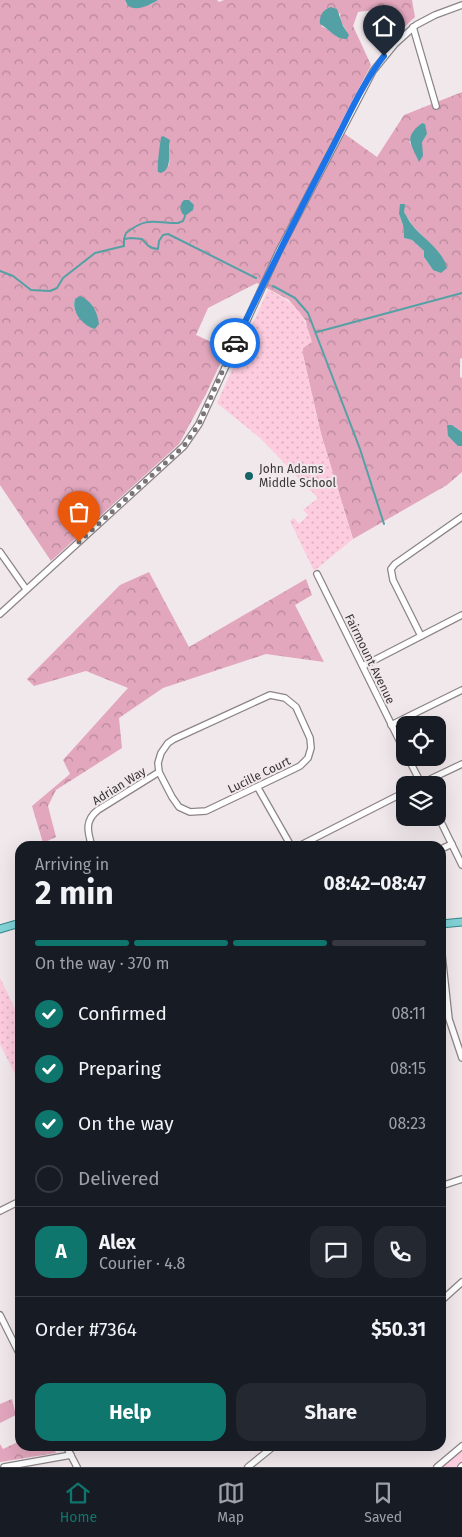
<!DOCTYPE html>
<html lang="en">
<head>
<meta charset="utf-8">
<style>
	:root { --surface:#171b24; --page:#242831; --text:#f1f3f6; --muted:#9ea1a6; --line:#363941; --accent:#0f766e }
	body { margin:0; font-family:"Fira Sans",sans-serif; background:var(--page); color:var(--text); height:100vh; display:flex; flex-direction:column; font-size:19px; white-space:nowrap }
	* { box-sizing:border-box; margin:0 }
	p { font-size:16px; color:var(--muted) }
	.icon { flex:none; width:28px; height:28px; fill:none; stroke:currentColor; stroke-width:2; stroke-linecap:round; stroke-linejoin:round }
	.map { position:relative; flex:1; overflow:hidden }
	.sheet { position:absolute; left:15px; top:841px; width:431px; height:610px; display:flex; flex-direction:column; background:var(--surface); border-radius:15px; box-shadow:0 5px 20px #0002 }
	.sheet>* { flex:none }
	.tools { position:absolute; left:396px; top:716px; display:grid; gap:10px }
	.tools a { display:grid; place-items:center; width:50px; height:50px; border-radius:10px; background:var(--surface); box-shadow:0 5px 20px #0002; font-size:25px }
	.pin { position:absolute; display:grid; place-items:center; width:42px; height:42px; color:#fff; margin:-51px -21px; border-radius:50% 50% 50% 0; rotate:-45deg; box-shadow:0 0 5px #0007 }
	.pin .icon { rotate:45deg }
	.courier { position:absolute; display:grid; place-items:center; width:50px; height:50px; margin:-25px; border:4px solid #1a73e8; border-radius:50%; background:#fff; color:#222; box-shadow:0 1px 6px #0007 }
	.overview em { font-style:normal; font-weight:700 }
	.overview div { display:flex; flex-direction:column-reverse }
	.overview { display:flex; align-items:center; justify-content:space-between; height:85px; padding:0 20px }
	h1 { font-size:32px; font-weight:700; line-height:38px }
	.bar { display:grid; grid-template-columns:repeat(4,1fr); gap:8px 5px; align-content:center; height:60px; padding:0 20px }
	.bar i { height:6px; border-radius:4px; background:var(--line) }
	.bar .on { background:var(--accent) }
	.bar p { grid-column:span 4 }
	.line { display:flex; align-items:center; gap:12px; padding:0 20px; border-top:1px solid var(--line) }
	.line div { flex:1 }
	.round { display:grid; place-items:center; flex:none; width:52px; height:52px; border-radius:15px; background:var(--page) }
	ol { padding:0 20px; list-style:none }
	li { display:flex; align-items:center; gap:15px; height:55px }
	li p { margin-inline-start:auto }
	li .icon { padding:5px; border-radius:50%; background:var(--accent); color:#fff; stroke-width:4 }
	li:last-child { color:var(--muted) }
	li i { width:28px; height:28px; border:2px solid var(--line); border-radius:50% }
	.primary-button { display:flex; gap:10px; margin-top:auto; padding:10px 20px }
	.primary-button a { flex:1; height:58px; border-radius:15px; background:var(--accent); color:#fff; font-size:20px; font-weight:700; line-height:58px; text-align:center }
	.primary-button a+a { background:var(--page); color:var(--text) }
	.menu { display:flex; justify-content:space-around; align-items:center; height:70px; border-top:1px solid var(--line); background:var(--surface); font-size:14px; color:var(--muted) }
	.menu a { display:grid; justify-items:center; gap:2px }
	.menu .on { color:var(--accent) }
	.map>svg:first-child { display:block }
</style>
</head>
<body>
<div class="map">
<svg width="462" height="1467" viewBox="0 0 462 1467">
	<defs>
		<pattern id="forest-crowns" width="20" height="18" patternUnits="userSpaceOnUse" patternTransform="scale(1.25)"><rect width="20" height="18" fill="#e2a6bd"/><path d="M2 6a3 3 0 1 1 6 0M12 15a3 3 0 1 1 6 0" fill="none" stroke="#b8889a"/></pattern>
		<pattern id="park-dots" width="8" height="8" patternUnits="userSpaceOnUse" patternTransform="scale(1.25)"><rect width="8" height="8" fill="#fdccde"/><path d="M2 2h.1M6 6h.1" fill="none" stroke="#dab0bf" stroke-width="1.8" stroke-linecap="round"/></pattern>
	</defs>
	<rect width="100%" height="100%" fill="#f1e8eb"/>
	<polygon fill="#fdccde" points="462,1446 461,1467 437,1467"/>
	<g fill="url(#forest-crowns)" fill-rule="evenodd">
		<path d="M0 0H125L126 4 150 5 158 0H217L219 2 224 0H412L415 17 396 35 388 8 358 12 353 26 371 65 338 129 377 157 404 115 462 92V358L460 359V377L462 378V432L452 425 448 436 458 445 462 446V472L447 485 353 539 321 434 303 355V348L309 343 306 321 289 300 257 283 208 308 196 335 227 349 206 394 179 444 51 561 0 485ZM340 13 341 22 347 32H333L321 26ZM427 134 421 142 419 161 409 141ZM170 143 169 166 160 154 161 144ZM404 212 412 225 439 253 433 270 424 257V251L412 240 404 238 403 225 399 214ZM75 299 92 328C82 320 71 313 75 299Z"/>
		<polygon points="149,572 189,647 306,579 312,595 295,605 324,662 266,654 163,688 119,718 122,748 56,790 48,806 56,837 43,843 32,806 70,774 63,760 128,688 86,671 34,686 27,679 120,585"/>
		<polygon points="12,1399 16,1415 0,1423 0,1404"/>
		<polygon points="20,1441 20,1446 53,1446 56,1453 0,1462 0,1444 3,1449"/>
	</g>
	<g fill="url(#park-dots)">
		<path d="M268 290C296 303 304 312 312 342L303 348V355L321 434 353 539 314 571 290 521 294 518 299 524 308 515 303 510 318 498 260 438 217 403Z"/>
		<polygon points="0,978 20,1019 20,1084 0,1044"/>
	</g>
	<g fill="#54a1a5">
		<path d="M125 0H158C149 6 129 15 125 0Z"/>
		<path d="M331 7 337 9 343 26 349 35 347 39C336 40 329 29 320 24 319 16 323 9 331 7Z"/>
		<path d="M422 123 425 124 427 134 422 142 423 156 419 162C411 143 403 138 422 123Z"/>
		<path d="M163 136 170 140C168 151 173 169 161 173L158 172C157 165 160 144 161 137Z"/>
		<path d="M184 200H189L194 205 193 210 185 216C179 212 179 204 184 200Z"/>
		<path d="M400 204H405L404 212C407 216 409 222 413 226 423 238 443 251 447 268L441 273 433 270 424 257V251L412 240 404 238 403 225 399 214Z"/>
		<path d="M80 296C92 301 97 311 99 324L95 329C83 326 71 312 75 299Z"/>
		<polygon points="447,425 452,425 462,432 462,446 458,446 448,436"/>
	</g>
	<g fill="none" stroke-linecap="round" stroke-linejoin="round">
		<g stroke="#54a1a5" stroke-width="2">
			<path d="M124 239 126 233C148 216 154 223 178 223L183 221 185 216"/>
			<path d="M0 271 13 276 31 290 50 291 57 288 63 278 95 253 124 246V239L131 238 142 239C146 244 150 249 158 249L159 241 163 235 168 234 256 278"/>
			<polyline points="273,286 295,298 308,313 360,449 384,524"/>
			<polyline points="317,332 462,293"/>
		</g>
		<defs>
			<g id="minor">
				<polyline points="413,27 436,106"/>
				<polyline points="0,552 26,589"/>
				<polyline points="317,574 405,752"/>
				<polyline points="0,614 184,446 199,424 279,251 373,71 395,44 416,25 435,15 462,5"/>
				<polyline points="421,636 393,580 391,569 395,564 462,517"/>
				<polyline points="363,666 462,615"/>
				<polygon points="270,695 285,698 296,707 310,738 311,748 308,758 300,766 294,769 206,811 190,812 179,807 172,797 159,772 158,763 161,753 168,743 174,739"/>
				<polyline points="391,725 462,690"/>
				<polyline points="408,758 422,785"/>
				<polyline points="418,785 462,764"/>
				<polyline points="258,788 291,846"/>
				<polyline points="438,816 462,865"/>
				<path d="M92 846C87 831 85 820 98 810L159 772"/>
				<polyline points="299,846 405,792"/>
				<polyline points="441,849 452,844"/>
				<polyline points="441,946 449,1019 462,1058"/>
				<polyline points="441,1186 462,1179"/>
				<polyline points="0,1211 20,1201"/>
				<polyline points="441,1301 462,1282"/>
				<polyline points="0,1315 20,1355"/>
				<polyline points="66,1446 77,1467"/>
				<polyline points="4,1467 71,1455"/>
				<polyline points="248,1467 274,1446"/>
				<polyline points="437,1467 462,1446"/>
				<polyline points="461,1467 462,1466"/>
			</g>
			<g id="major">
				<polyline points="441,924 462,922"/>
				<polyline points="0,929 20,923"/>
			</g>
		</defs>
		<use href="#minor" stroke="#8c8487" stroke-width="8"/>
		<use href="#major" stroke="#33888c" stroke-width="9"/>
		<use href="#minor" stroke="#fff" stroke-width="5.5"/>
		<use href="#major" stroke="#83d3d6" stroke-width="7"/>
	</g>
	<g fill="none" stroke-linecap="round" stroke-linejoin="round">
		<polyline stroke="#797475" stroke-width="5" stroke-dasharray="0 9" points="79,542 184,446 199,424 235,343"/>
		<path stroke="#1a73e8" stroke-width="6" d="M235 343C265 280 296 218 328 156 346 122 361 85 384 56"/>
	</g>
	<circle fill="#156467" stroke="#f1e8eb" stroke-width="2" cx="249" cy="476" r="5"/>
	<g text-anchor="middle" stroke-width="4" stroke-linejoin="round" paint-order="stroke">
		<g font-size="12" fill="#383536" stroke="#f1e8eb" text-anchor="start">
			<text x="259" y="473">John Adams<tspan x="259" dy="14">Middle School</tspan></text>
		</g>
		<g font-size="12" fill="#383536" stroke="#f1e8eb">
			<text transform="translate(370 659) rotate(64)" y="4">Fairmount Avenue</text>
			<text transform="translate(259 775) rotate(-26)" y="4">Lucille Court</text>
			<text transform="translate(119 786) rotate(-32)" y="4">Adrian Way</text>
		</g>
	</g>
</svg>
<div class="tools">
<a><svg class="icon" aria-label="locate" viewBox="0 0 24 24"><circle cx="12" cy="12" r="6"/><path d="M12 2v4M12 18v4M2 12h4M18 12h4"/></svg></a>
<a><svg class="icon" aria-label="layers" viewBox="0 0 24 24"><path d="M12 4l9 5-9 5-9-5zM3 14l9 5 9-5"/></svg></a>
</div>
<div class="pin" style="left:79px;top:542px;background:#ea580c"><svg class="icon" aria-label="bag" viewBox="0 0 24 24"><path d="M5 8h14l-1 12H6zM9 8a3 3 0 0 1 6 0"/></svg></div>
<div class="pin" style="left:384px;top:56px;background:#1f2937"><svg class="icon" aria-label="home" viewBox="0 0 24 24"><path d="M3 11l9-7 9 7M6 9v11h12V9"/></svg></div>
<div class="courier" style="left:235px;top:343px"><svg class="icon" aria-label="car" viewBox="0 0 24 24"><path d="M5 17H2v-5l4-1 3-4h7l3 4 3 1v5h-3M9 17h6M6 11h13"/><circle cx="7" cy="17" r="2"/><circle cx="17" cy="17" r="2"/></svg></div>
<section class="sheet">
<div class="overview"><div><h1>2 min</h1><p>Arriving in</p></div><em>08:42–08:47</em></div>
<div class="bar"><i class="on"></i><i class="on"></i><i class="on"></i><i></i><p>On the way · 370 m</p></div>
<ol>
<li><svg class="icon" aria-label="check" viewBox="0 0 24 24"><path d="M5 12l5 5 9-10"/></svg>Confirmed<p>08:11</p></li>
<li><svg class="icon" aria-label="check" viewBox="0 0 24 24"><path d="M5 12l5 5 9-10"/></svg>Preparing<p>08:15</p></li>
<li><svg class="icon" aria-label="check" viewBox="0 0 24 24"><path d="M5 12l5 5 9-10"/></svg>On the way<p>08:23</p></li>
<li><i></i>Delivered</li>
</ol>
<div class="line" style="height:90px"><b class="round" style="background:var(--accent);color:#fff">A</b><div><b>Alex</b><p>Courier · 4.8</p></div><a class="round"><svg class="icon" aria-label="chat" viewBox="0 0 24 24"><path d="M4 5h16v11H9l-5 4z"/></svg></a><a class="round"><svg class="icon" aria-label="phone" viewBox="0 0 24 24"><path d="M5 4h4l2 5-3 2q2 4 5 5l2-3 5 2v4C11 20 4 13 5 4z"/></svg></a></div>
<div class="line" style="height:65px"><div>Order #7364</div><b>$50.31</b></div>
<div class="primary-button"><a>Help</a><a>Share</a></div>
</section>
</div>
<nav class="menu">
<a class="on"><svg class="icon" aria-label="home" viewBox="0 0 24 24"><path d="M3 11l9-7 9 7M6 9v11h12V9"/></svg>Home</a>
<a><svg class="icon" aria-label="map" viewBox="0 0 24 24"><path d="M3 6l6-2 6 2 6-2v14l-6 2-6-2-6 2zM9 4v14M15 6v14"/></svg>Map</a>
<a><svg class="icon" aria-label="saved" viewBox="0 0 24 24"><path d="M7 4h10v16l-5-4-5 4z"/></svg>Saved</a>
</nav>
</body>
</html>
